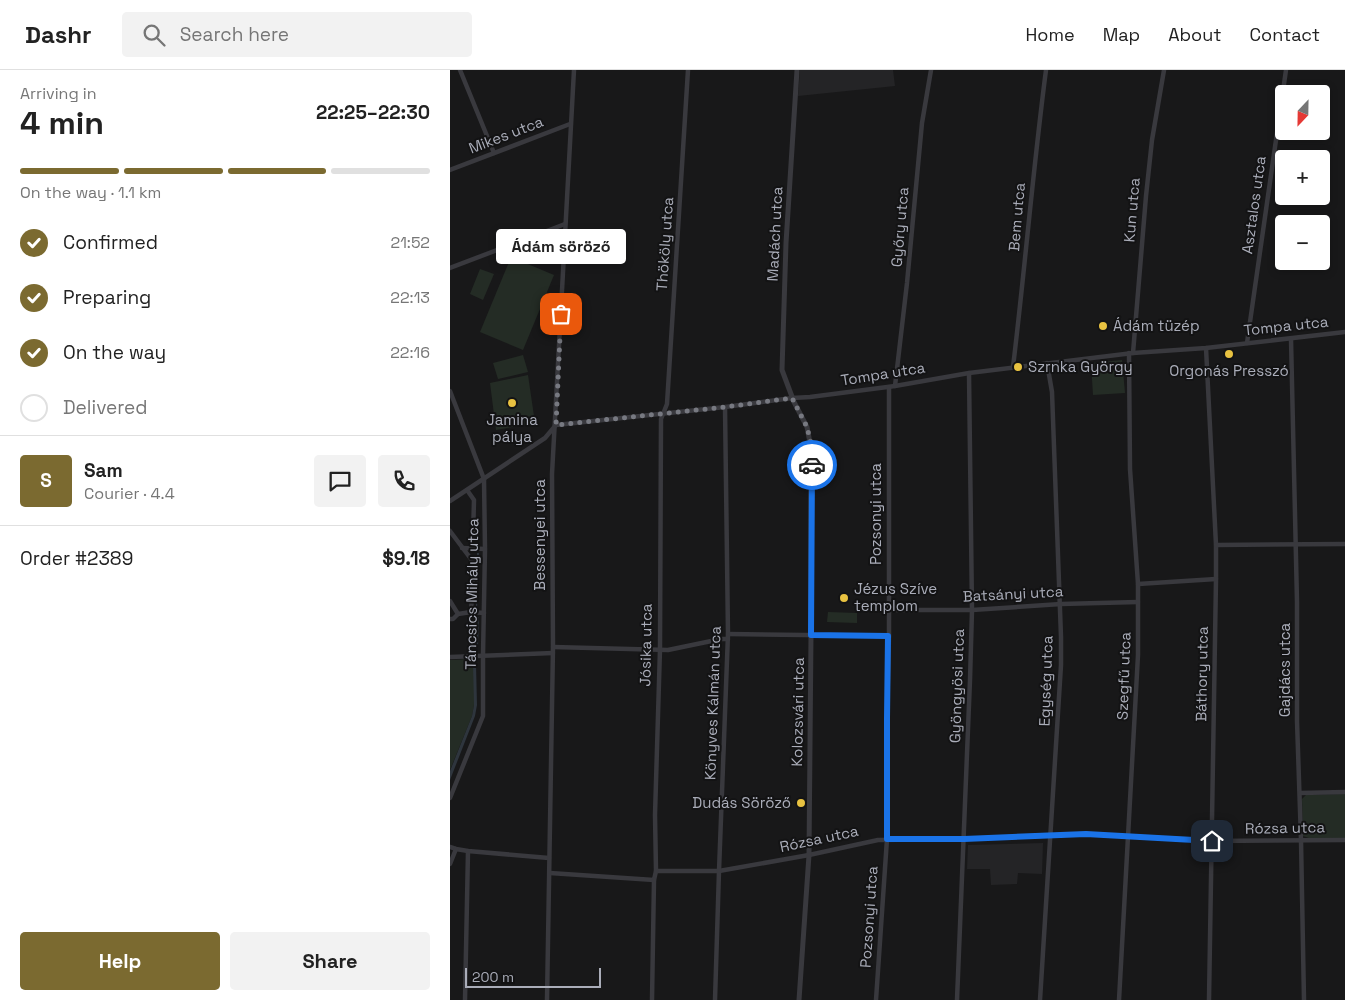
<!DOCTYPE html>
<html lang="en">
<head>
<meta charset="utf-8">
<style>
	:root { --surface:#fff; --page:#f2f2f2; --text:#222; --muted:#767676; --line:#e0e0e0; --accent:#7b6a30 }
	body { margin:0; font-family:"Space Grotesk",sans-serif; background:var(--page); color:var(--text); height:100vh; display:flex; flex-direction:column; font-size:19px; white-space:nowrap }
	* { box-sizing:border-box; margin:0 }
	p { font-size:16px; color:var(--muted) }
	.icon { flex:none; width:28px; height:28px; fill:none; stroke:currentColor; stroke-width:2; stroke-linecap:round; stroke-linejoin:round }
	.map { position:relative; flex:1; overflow:hidden }
	.sheet { display:flex; flex-direction:column; background:var(--surface); width:450px }
	.sheet>* { flex:none }
	.needle { width:32px; rotate:202deg }
	.fabs { position:absolute; left:825px; top:15px; display:grid; gap:10px }
	.fabs a { display:grid; place-items:center; width:55px; height:55px; border-radius:5px; background:var(--surface); box-shadow:0 2px 8px #0003; font-size:25px }
	.scale { position:absolute; left:15px; bottom:12px; width:136px; box-sizing:border-box; padding-left:5px; border:2px solid #aaadb9; border-top:0; font-size:14px; line-height:18px; white-space:nowrap; color:#aaadb9; -webkit-text-stroke:4px #131314; paint-order:stroke }
	.pin { position:absolute; display:grid; place-items:center; width:42px; height:42px; color:#fff; margin:-21px; border-radius:10px; box-shadow:0 2px 8px #0006 }
	.courier { position:absolute; display:grid; place-items:center; width:50px; height:50px; margin:-25px; border:4px solid #1a73e8; border-radius:50%; background:#fff; color:#222; box-shadow:0 1px 6px #0007 }
	.bubble { position:absolute; height:35px; border-radius:5px; background:var(--surface); box-shadow:0 2px 8px #0003; font-size:16px; font-weight:800; line-height:35px; text-align:center }
	.summary em { font-style:normal; font-weight:800 }
	.summary div { display:flex; flex-direction:column-reverse }
	.summary { display:flex; align-items:center; justify-content:space-between; height:85px; padding:0 20px }
	h1 { font-size:32px; font-weight:800; line-height:38px }
	.bar { display:grid; grid-template-columns:repeat(4,1fr); gap:8px 5px; align-content:center; height:60px; padding:0 20px }
	.bar i { height:6px; border-radius:4px; background:var(--line) }
	.bar .selected { background:var(--accent) }
	.bar p { grid-column:span 4 }
	.line { display:flex; align-items:center; gap:12px; padding:0 20px; border-top:1px solid var(--line) }
	.line div { flex:1 }
	.round { display:grid; place-items:center; flex:none; width:52px; height:52px; border-radius:5px; background:var(--page) }
	ol { padding:0 20px; list-style:none }
	li { display:flex; align-items:center; gap:15px; height:55px }
	li p { margin-inline-start:auto }
	li .icon { padding:5px; border-radius:50%; background:var(--accent); color:#fff; stroke-width:4 }
	li:last-child { color:var(--muted) }
	li i { width:28px; height:28px; border:2px solid var(--line); border-radius:50% }
	.primary-button { display:flex; gap:10px; margin-top:auto; padding:10px 20px }
	.primary-button a { flex:1; height:58px; border-radius:5px; background:var(--accent); color:#fff; font-size:20px; font-weight:800; line-height:58px; text-align:center }
	.primary-button a+a { background:var(--page); color:var(--text) }
	header { display:flex; align-items:center; gap:30px; box-sizing:border-box; height:70px; padding:0 25px; background:var(--surface); border-bottom:1px solid var(--line) }
	header strong { font-size:24px }
	nav { display:flex; gap:28px; margin-inline-start:auto; font-size:18px }
	.search { width:350px; height:45px; background:var(--page); display:flex; align-items:center; gap:12px; box-sizing:border-box; padding:0 18px; border-radius:5px; color:var(--muted); font-size:19px }
	main { display:flex; flex:1; min-height:0 }
	.map>svg:first-child { display:block }
</style>
</head>
<body>
<header>
<strong>Dashr</strong>
<div class="search"><svg class="icon" aria-label="search" viewBox="0 0 24 24"><circle cx="10" cy="10" r="6"/><path d="M15 15l6 6"/></svg>Search here</div>
<nav><a>Home</a><a>Map</a><a>About</a><a>Contact</a></nav>
</header>
<main>
<section class="sheet">
<div class="summary"><div><h1>4 min</h1><p>Arriving in</p></div><em>22:25–22:30</em></div>
<div class="bar"><i class="selected"></i><i class="selected"></i><i class="selected"></i><i></i><p>On the way · 1.1 km</p></div>
<ol>
<li><svg class="icon" aria-label="check" viewBox="0 0 24 24"><path d="M5 12l5 5 9-10"/></svg>Confirmed<p>21:52</p></li>
<li><svg class="icon" aria-label="check" viewBox="0 0 24 24"><path d="M5 12l5 5 9-10"/></svg>Preparing<p>22:13</p></li>
<li><svg class="icon" aria-label="check" viewBox="0 0 24 24"><path d="M5 12l5 5 9-10"/></svg>On the way<p>22:16</p></li>
<li><i></i>Delivered</li>
</ol>
<div class="line" style="height:90px"><b class="round" style="background:var(--accent);color:#fff">S</b><div><b>Sam</b><p>Courier · 4.4</p></div><a class="round"><svg class="icon" aria-label="chat" viewBox="0 0 24 24"><path d="M4 5h16v11H9l-5 4z"/></svg></a><a class="round"><svg class="icon" aria-label="phone" viewBox="0 0 24 24"><path d="M5 4h4l2 5-3 2q2 4 5 5l2-3 5 2v4C11 20 4 13 5 4z"/></svg></a></div>
<div class="line" style="height:65px"><div>Order #2389</div><b>$9.18</b></div>
<div class="primary-button"><a>Help</a><a>Share</a></div>
</section>
<div class="map">
<svg width="895" height="930" viewBox="0 0 895 930">
	<rect width="100%" height="100%" fill="#181819"/>
	<g fill="#242426">
		<polygon points="350,0 443,0 445,16 348,26"/>
		<polygon points="593,773 592,804 568,803 567,814 541,815 540,799 517,799 518,775"/>
	</g>
	<g fill="#242c25">
		<polygon points="61,187 104,205 73,280 30,262"/>
		<polygon points="30,199 44,204 33,230 20,224"/>
		<polygon points="73,285 78,302 48,309 43,293"/>
		<polygon points="672,290 675,323 643,325 641,293"/>
		<polygon points="78,305 85,353 46,360 40,313"/>
		<polygon points="378,542 407,543 407,553 377,552"/>
		<polygon points="25,589 24,635 22,646 0,700 0,590"/>
		<polygon points="895,724 895,768 859,768 853,766 852,729 856,725"/>
	</g>
	<g fill="#2e353d">
		<polygon points="27,483 29,483 27,539 26,539"/>
		<polygon points="25,547 29,547 28,575 24,575"/>
		<polygon points="23,594 26,594 27,635 25,646 0,710 0,701 22,646 24,635"/>
	</g>
	<g fill="none" stroke-linecap="round" stroke-linejoin="round">
		<g stroke="#39393e" stroke-width="4.5">
			<polyline points="10,0 44,83"/>
			<polyline points="0,100 120,54"/>
			<polyline points="0,198 115,154"/>
			<polyline points="841,269 847,532 847,651 851,770 854,930"/>
			<polyline points="797,273 836,0"/>
			<polyline points="756,278 766,475 766,509 759,930"/>
			<polyline points="683,283 696,126 702,70 714,0"/>
			<path d="M563 297C575 198 583 99 596 0"/>
			<polyline points="445,316 457,213 472,53 481,0"/>
			<polyline points="0,321 34,409 35,479 33,585 33,646 0,728"/>
			<polyline points="17,420 24,430 23,467"/>
			<polyline points="0,431 95,368 106,355 275,337 342,328 360,327 445,316 519,303 683,283 756,278 895,262"/>
			<polyline points="0,461 24,493 21,542"/>
			<polyline points="766,475 895,474"/>
			<polyline points="12,478 35,479"/>
			<polyline points="688,514 766,509"/>
			<polyline points="0,531 8,544"/>
			<polyline points="438,540 522,540 611,534 688,532"/>
			<polyline points="0,549 3,549 8,544 21,542 34,543"/>
			<polyline points="278,564 439,566"/>
			<polyline points="103,577 218,580 271,569 278,569"/>
			<polyline points="0,587 103,583"/>
			<polyline points="850,723 895,722"/>
			<polyline points="0,777 6,779 18,781 99,788"/>
			<polyline points="0,794 6,779"/>
			<polyline points="206,801 269,801 359,785 428,770 514,769 636,764 761,771 895,770"/>
			<polyline points="100,803 204,810 206,801 205,745 210,579 211,349 217,334 238,0"/>
			<polyline points="15,930 18,781"/>
			<polyline points="97,930 103,577 102,404 124,0"/>
			<polyline points="202,930 204,810"/>
			<polyline points="265,930 269,801 278,564 275,337"/>
			<polyline points="426,930 437,769 437,648 439,566 439,317"/>
			<polyline points="507,930 520,610 522,540 519,303"/>
			<polyline points="590,930 611,595 611,567 602,322 597,293"/>
			<polyline points="669,930 688,585 688,514 680,399 679,283"/>
		</g>
		<polyline stroke="#39393e" stroke-width="5" points="347,0 336,173 332,300 344,332 357,357 361,378 361,565 359,785 349,930"/>
	</g>
	<g fill="none" stroke-linecap="round" stroke-linejoin="round">
		<polyline stroke="#777981" stroke-width="5" stroke-dasharray="0 9" points="111,244 106,355 275,337 342,328 357,357 362,378 362,395"/>
		<polyline stroke="#1a73e8" stroke-width="6" points="362,395 361,565 438,566 437,648 437,769 514,769 636,764 762,771"/>
	</g>
	<g fill="#e8c241" stroke="#131314" stroke-width="2">
		<circle cx="653" cy="256" r="5"/>
		<circle cx="779" cy="284" r="5"/>
		<circle cx="568" cy="297" r="5"/>
		<circle cx="62" cy="333" r="5"/>
		<circle cx="394" cy="528" r="5"/>
		<circle cx="351" cy="733" r="5"/>
	</g>
	<g text-anchor="middle" stroke-width="4" stroke-linejoin="round" paint-order="stroke">
		<g font-size="15" fill="#aaadb9" stroke="#131314">
			<text transform="translate(56 65) rotate(-21)" y="5">Mikes utca</text>
			<text transform="translate(804 135) rotate(-82)" y="5">Asztalos utca</text>
			<text transform="translate(682 140) rotate(-85)" y="5">Kun utca</text>
			<text transform="translate(567 147) rotate(-85)" y="5">Bem utca</text>
			<text transform="translate(450 157) rotate(-85)" y="5">Győry utca</text>
			<text transform="translate(325 164) rotate(-87)" y="5">Madách utca</text>
			<text transform="translate(215 174) rotate(-86)" y="5">Thököly utca</text>
			<text transform="translate(836 256) rotate(-6)" y="5">Tompa utca</text>
			<text transform="translate(433 304) rotate(-9)" y="5">Tompa utca</text>
			<text transform="translate(426 444) rotate(-90)" y="5">Pozsonyi utca</text>
			<text transform="translate(90 465) rotate(-90)" y="5">Bessenyei utca</text>
			<text transform="translate(22 524) rotate(-89)" y="5">Táncsics Mihály utca</text>
			<text transform="translate(563 524) rotate(-3)" y="5">Batsányi utca</text>
			<text transform="translate(196 575) rotate(-89)" y="5">Jósika utca</text>
			<text transform="translate(835 600) rotate(-90)" y="5">Gajdács utca</text>
			<text transform="translate(752 604) rotate(-89)" y="5">Báthory utca</text>
			<text transform="translate(674 606) rotate(-88)" y="5">Szegfű utca</text>
			<text transform="translate(596 611) rotate(-88)" y="5">Egység utca</text>
			<text transform="translate(507 616) rotate(-88)" y="5">Gyöngyösi utca</text>
			<text transform="translate(263 633) rotate(-88)" y="5">Könyves Kálmán utca</text>
			<text transform="translate(348 642) rotate(-89)" y="5">Kolozsvári utca</text>
			<text transform="translate(835 758) rotate(-1)" y="5">Rózsa utca</text>
			<text transform="translate(369 769) rotate(-12)" y="5">Rózsa utca</text>
			<text transform="translate(419 847) rotate(-86)" y="5">Pozsonyi utca</text>
		</g>
		<g font-size="15" fill="#aaadb9" stroke="#131314" text-anchor="start">
			<text x="663" y="261">Ádám tüzép</text>
			<text x="578" y="302">Szrnka György</text>
			<text x="779" y="306" text-anchor="middle">Orgonás Presszó</text>
			<text x="62" y="355" text-anchor="middle">Jamina<tspan x="62" dy="17">pálya</tspan></text>
			<text x="404" y="524">Jézus Szíve<tspan x="404" dy="17">templom</tspan></text>
			<text x="341" y="738" text-anchor="end">Dudás Söröző</text>
		</g>
	</g>
</svg>
<div class="fabs">
<a><svg class="needle" viewBox="-14 -14 28 28"><path d="M0-13l5 13h-10z" fill="#e53935"/><path d="M0 13l5-13h-10z" fill="#767676"/></svg></a>
<a>+</a>
<a>−</a>
</div>
<div class="scale">200 m</div>
<div class="pin" style="left:111px;top:244px;background:#ea580c"><svg class="icon" aria-label="bag" viewBox="0 0 24 24"><path d="M5 8h14l-1 12H6zM9 8a3 3 0 0 1 6 0"/></svg></div>
<div class="pin" style="left:762px;top:771px;background:#1f2937"><svg class="icon" aria-label="home" viewBox="0 0 24 24"><path d="M3 11l9-7 9 7M6 9v11h12V9"/></svg></div>
<div class="courier" style="left:362px;top:395px"><svg class="icon" aria-label="car" viewBox="0 0 24 24"><path d="M5 17H2v-5l4-1 3-4h7l3 4 3 1v5h-3M9 17h6M6 11h13"/><circle cx="7" cy="17" r="2"/><circle cx="17" cy="17" r="2"/></svg></div>
<div class="bubble" style="left:46px;top:159px;width:130px">Ádám söröző</div>
</div>
</main>
</body>
</html>
